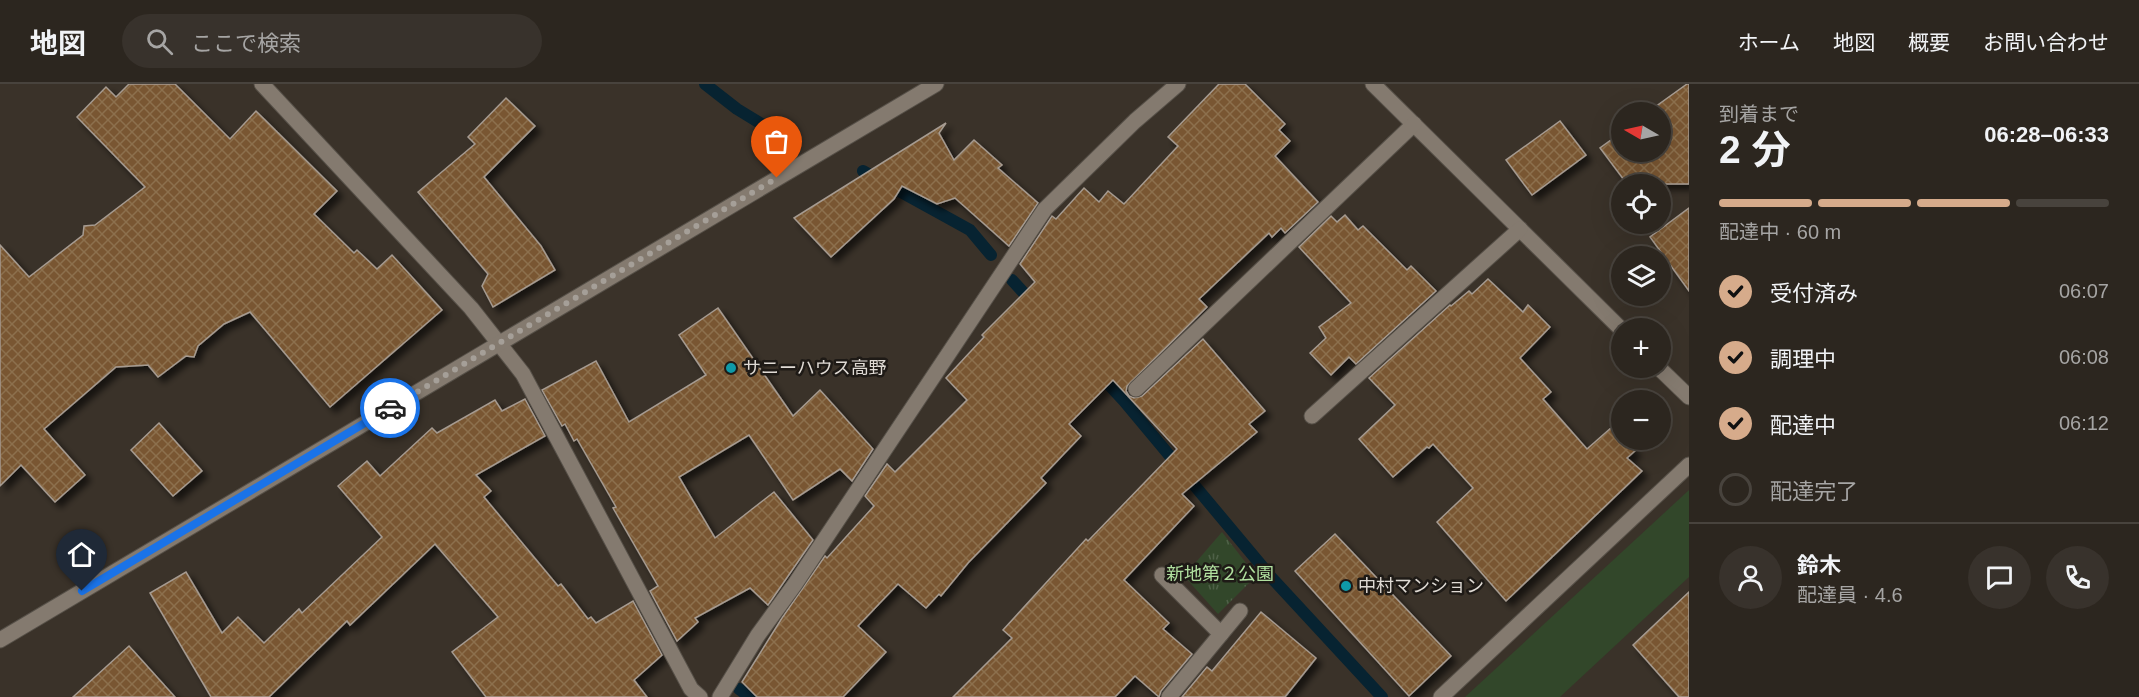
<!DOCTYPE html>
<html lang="ja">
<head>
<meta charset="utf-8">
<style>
	:root { --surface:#2c261f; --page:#38322c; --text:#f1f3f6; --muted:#a6a5a4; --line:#48433d; --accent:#d6ab8b }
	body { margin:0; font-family:Arial,"Noto Sans JP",sans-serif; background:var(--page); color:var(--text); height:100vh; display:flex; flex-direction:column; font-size:22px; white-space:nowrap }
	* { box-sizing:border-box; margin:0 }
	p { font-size:20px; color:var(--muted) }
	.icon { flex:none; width:33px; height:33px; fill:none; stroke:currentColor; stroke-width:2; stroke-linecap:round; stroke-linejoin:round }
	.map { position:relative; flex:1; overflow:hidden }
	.panel { display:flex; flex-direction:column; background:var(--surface); width:450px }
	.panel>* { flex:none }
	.needle { width:39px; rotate:279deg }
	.tools { position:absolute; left:1611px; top:18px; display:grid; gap:12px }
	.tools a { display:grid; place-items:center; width:60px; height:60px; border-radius:50%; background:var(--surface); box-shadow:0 6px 24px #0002,0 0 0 2px var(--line); font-size:30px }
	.pin { position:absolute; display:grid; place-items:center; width:51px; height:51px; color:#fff; margin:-62px -26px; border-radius:50% 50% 50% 0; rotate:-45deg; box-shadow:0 0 6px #0007 }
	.pin .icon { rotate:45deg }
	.courier { position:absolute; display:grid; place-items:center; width:60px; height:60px; margin:-30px; border:4px solid #1a73e8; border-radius:50%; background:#fff; color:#222; box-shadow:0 2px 8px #0007 }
	.overview em { font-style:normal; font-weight:700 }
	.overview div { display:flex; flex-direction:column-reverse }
	.overview { display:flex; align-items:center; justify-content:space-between; height:102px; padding:0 30px }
	h1 { font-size:39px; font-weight:700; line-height:45px }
	.bar { display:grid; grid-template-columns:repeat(4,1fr); gap:9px 6px; align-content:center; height:72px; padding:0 30px }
	.bar i { height:8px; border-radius:4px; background:var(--line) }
	.bar .current { background:var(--accent) }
	.bar p { grid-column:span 4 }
	.line { display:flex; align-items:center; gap:15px; padding:0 30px; border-top:2px solid var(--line) }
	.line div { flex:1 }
	.round { display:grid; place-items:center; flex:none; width:63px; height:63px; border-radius:32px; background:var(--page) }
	ol { padding:0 30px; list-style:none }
	li { display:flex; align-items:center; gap:18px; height:66px }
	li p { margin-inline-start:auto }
	li .icon { padding:6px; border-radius:50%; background:var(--accent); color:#111; stroke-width:4 }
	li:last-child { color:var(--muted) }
	li i { width:33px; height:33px; border:3px solid var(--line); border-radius:50% }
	header { display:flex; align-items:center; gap:36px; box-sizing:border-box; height:84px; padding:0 30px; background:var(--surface); border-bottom:2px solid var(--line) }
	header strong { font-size:28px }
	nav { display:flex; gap:33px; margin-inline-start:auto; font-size:21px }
	.search { width:420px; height:54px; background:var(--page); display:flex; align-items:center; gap:15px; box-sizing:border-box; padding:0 21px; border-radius:33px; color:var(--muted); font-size:22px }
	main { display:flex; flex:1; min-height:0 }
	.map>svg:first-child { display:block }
</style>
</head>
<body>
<header>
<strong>地図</strong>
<div class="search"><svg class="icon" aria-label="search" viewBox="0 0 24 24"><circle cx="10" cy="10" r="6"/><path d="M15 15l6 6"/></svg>ここで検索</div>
<nav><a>ホーム</a><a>地図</a><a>概要</a><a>お問い合わせ</a></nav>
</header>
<main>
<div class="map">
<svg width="1689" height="613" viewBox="0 0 1689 613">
	<defs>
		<pattern id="park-tufts" width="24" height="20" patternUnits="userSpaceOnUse" patternTransform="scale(1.5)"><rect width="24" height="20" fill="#32472a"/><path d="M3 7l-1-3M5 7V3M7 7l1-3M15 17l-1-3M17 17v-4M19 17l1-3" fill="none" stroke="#4f6148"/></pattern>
		<pattern id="building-cross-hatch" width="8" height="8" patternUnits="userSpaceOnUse" patternTransform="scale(1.5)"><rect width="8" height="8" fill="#795731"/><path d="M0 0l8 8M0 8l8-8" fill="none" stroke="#8c6f4e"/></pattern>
		<filter id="shadow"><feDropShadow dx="5.5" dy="5.5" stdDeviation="3" flood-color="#0009"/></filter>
	</defs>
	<rect width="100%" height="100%" fill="#3a3229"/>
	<polygon fill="#32472a" points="1689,406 1689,493 1560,613 1465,613"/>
	<polygon fill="url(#park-tufts)" points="1222,448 1256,492 1218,530 1184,492"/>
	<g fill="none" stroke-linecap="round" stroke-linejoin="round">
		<g stroke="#072331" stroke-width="12">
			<polyline points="705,0 737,25 781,52"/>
			<polyline points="863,87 970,146 991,171"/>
			<polyline points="1012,196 1035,221"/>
			<polyline points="1098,289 1124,317 1271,493 1382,613"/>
			<polyline points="739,605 750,613"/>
		</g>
	</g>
	<g fill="url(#building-cross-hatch)" stroke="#a69b91" stroke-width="1.5" filter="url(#shadow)">
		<polygon points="129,0 175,0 230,55 256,27 337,107 314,130 354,169 357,166 377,185 392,171 442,226 330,323 250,228 224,240 198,262 194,273 186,272 158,293 148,281 116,283 44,345 85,391 55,418 21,381 0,402 0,161 29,193 83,151 84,142 95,141 145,103 77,33 106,3 116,13"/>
		<polygon points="1219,0 1245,0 1285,40 1279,46 1290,57 1275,72 1318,118 1285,149 1281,144 1272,153 1269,149 1199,215 1207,223 1127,302 1126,307 1129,312 1134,314 1142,312 1203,255 1265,327 1249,340 1257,348 1182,410 1194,422 1124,496 1169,539 1163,545 1192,570 1161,607 1159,613 1135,592 1115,613 953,613 1012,554 1003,546 1086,455 1088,457 1177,365 1113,296 1069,340 1081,352 1041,394 1046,399 968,479 941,512 939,510 926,524 898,500 858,542 886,568 843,613 757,613 742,598 782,534 825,472 827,474 874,422 865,412 887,380 895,388 967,316 946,294 984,253 982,251 1035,198 1020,180 1052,132 1056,135 1084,104 1099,118 1108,107 1124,120 1178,62 1168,53"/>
		<polygon points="1687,0 1689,0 1689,100 1627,100 1600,64 1622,48 1622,68 1660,68 1660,28 1648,28"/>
		<polygon points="506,14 535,42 484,93 541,162 555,186 493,223 482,202 488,190 418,108 475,60 468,53"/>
		<polygon points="1560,37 1586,71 1532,111 1506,76"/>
		<polygon points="946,39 939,49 954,76 974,56 1002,81 998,84 1038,119 1009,162 955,114 937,120 902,102 894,115 831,173 794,134"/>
		<polygon points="1689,124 1689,207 1650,153"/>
		<polygon points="1345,131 1358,146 1363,142 1407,186 1411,182 1436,207 1356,280 1349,273 1331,291 1310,269 1326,254 1319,243 1351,219 1299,163 1331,132 1337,138"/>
		<polygon points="1488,195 1523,228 1528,221 1550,243 1520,274 1551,308 1543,315 1587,365 1612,343 1622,353 1622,356 1624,356 1635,367 1627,374 1642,387 1506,517 1437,438 1473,404 1433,360 1429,364 1427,363 1393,393 1359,355 1395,321 1369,294 1450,221 1451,222 1469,207 1472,210"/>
		<polygon points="718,224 793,332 820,306 873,365 852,397 840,385 793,416 749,351 679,393 715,454 774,408 813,456 768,521 750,504 695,534 698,538 677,557 650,507 658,502 613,424 616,423 577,355 574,357 565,340 562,342 542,306 596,277 629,338 706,291 679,251"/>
		<polygon points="525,315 545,352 476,391 491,407 484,413 558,502 561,500 588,535 591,533 596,539 633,517 662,571 634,596 647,613 486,613 452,568 498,533 435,460 350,541 347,537 269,613 211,613 150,509 186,488 222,549 238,533 264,559 299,525 302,529 382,453 338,402 367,377 380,392 432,344 437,349 495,316 502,327"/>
		<polygon points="159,339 202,387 173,412 131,366"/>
		<polygon points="1335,450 1451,572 1409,612 1295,487"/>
		<polygon points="1689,508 1689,613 1679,613 1633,561"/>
		<polygon points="1261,528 1316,574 1285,613 1182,613 1207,583 1212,587"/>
		<polygon points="129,562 175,613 73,613"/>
	</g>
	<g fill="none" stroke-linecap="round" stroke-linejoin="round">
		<defs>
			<g id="minor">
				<polyline points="262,0 471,224 523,290 691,605 700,613"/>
				<polyline points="1373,0 1622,246"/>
				<polyline points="1659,284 1689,313"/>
				<polyline points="1136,305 1414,40"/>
				<polyline points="1312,332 1520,145"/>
				<polyline points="1162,491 1221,550"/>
				<polyline points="0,556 936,0"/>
				<polyline points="720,613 758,551 795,500 1045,125 1135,37 1178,0"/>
				<polyline points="1169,613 1240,527"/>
				<polyline points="1441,613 1689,381"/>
			</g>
		</defs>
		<use href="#minor" stroke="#565048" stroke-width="17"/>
		<use href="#minor" stroke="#847a6f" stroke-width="15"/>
	</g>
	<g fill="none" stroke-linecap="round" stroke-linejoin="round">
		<polyline stroke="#a59f98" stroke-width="6" stroke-dasharray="0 10.8" points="390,324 777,94"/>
		<polyline stroke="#1a73e8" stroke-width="8" points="82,507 390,324"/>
	</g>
	<g fill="#0f9aa8" stroke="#1e1a16" stroke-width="2">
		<circle cx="731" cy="284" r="6"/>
		<circle cx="1346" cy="502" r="6"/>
	</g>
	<g text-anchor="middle" stroke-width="5" stroke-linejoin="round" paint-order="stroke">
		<g font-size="18" fill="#dfdad4" stroke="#1e1a16" text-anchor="start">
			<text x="743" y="290">サニーハウス高野</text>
			<text x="1358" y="508">中村マンション</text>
		</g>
		<g font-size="18" fill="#b1e09f" stroke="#1e1a16">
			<text x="1220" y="496">新地第２公園</text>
		</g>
	</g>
</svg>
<div class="tools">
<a><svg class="needle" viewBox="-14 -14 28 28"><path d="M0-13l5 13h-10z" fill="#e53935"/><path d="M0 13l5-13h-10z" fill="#a6a5a4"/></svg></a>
<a><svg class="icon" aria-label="locate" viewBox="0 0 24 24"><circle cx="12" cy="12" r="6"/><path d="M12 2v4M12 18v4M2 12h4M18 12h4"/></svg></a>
<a><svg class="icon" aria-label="layers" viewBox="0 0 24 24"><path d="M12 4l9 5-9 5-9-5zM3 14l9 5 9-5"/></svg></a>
<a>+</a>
<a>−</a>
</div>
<div class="pin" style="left:777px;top:94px;background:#ea580c"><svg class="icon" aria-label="bag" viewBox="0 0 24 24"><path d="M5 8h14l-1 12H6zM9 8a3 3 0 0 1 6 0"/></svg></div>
<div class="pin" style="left:82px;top:507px;background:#1f2937"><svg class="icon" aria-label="home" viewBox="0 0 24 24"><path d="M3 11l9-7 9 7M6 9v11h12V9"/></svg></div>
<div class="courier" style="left:390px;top:324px"><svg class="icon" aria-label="car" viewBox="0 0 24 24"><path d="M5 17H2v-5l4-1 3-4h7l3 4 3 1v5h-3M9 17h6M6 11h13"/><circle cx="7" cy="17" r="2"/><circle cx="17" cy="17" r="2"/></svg></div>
</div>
<section class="panel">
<div class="overview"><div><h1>2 分</h1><p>到着まで</p></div><em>06:28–06:33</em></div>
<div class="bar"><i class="current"></i><i class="current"></i><i class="current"></i><i></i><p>配達中 · 60 m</p></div>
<ol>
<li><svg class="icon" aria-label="check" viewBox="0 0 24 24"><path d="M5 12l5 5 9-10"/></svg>受付済み<p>06:07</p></li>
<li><svg class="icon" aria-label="check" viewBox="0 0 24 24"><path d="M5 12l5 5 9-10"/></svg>調理中<p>06:08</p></li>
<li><svg class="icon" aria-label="check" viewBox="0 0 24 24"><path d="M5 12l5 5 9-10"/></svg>配達中<p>06:12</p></li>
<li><i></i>配達完了</li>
</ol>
<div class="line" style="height:108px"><a class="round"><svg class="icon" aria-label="person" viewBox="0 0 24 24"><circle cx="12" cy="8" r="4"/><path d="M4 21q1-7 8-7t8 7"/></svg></a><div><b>鈴木</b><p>配達員 · 4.6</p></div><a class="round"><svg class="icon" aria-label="chat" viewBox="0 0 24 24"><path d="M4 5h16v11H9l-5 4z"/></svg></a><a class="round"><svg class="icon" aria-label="phone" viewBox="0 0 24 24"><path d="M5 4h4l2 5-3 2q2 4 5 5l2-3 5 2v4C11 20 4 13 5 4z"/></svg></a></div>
</section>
</main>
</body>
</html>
